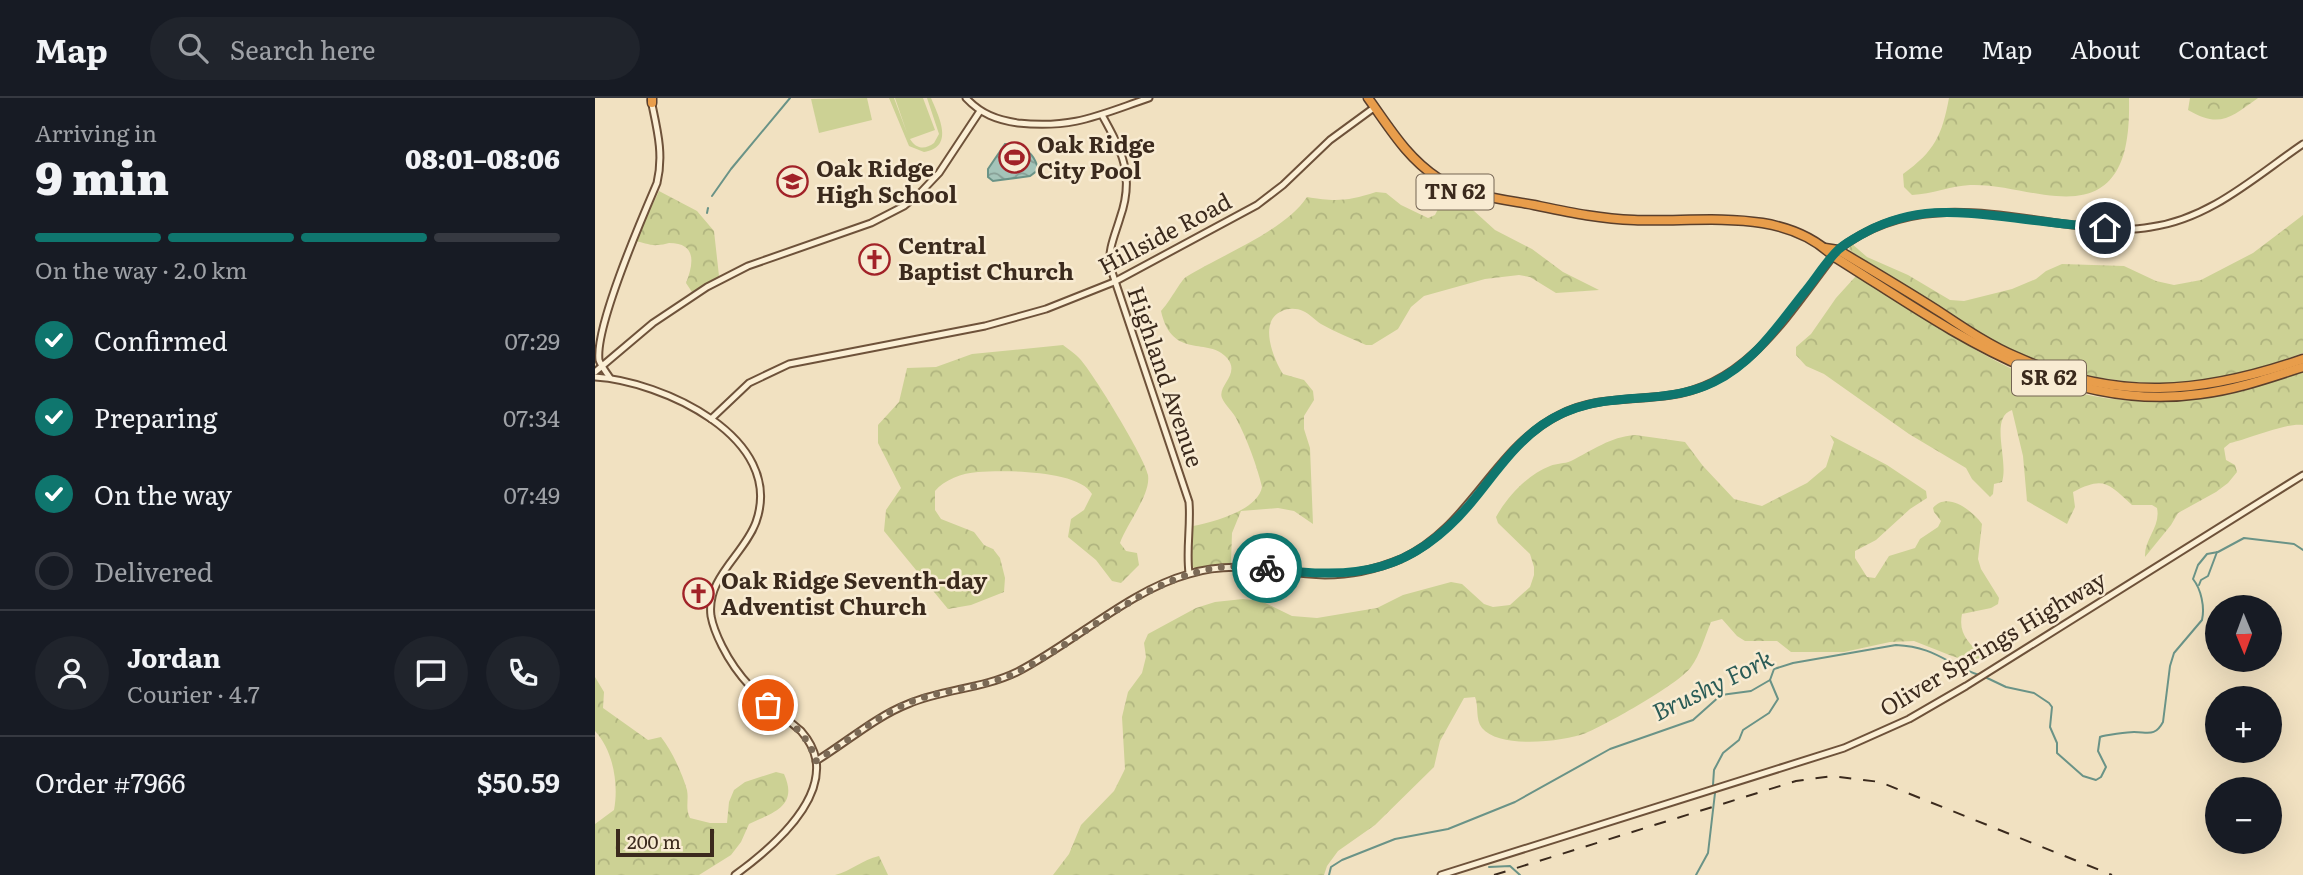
<!DOCTYPE html>
<html lang="en">
<head>
<meta charset="utf-8">
<style>
	:root { --surface:#171b24; --page:#20242c; --text:#f1f3f6; --muted:#9ea1a6; --line:#363941; --accent:#0f766e }
	body { margin:0; font-family:Literata,serif; background:var(--page); color:var(--text); height:100vh; display:flex; flex-direction:column; font-size:26px; white-space:nowrap }
	* { box-sizing:border-box; margin:0 }
	p { font-size:23px; color:var(--muted) }
	.icon { flex:none; width:38px; height:38px; fill:none; stroke:currentColor; stroke-width:2; stroke-linecap:round; stroke-linejoin:round }
	.map { position:relative; flex:1; overflow:hidden }
	.side { display:flex; flex-direction:column; background:var(--surface); width:595px }
	.side>* { flex:none }
	.needle { width:46px; rotate:179deg }
	.buttons { position:absolute; left:1610px; top:497px; display:grid; gap:14px }
	.buttons a { display:grid; place-items:center; width:77px; height:77px; border-radius:50%; background:var(--surface); box-shadow:0 7px 28px #0002; font-size:35px }
	.scale { position:absolute; left:21px; bottom:18px; width:98px; box-sizing:border-box; padding-left:7px; border:4px solid #3b2a1d; border-top:0; font-size:19px; line-height:24px; white-space:nowrap; color:#3b2a1d; -webkit-text-stroke:5px #f8ebd2; paint-order:stroke }
	.pin { position:absolute; display:grid; place-items:center; width:60px; height:60px; color:#fff; margin:-30px; border:4px solid #fff; border-radius:50%; box-shadow:0 2px 7px #0007 }
	.courier { position:absolute; display:grid; place-items:center; width:70px; height:70px; margin:-35px; border:5px solid #0f766e; border-radius:50%; background:#fff; color:#222; box-shadow:0 2px 9px #0007 }
	.headline em { font-style:normal; font-weight:800 }
	.headline div { display:flex; flex-direction:column-reverse }
	.headline { display:flex; align-items:center; justify-content:space-between; height:119px; padding:0 35px }
	h1 { font-size:46px; font-weight:800; line-height:52px }
	.bar { display:grid; grid-template-columns:repeat(4,1fr); gap:10px 7px; align-content:center; height:84px; padding:0 35px }
	.bar i { height:9px; border-radius:5px; background:var(--line) }
	.bar .current { background:var(--accent) }
	.bar p { grid-column:span 4 }
	.line { display:flex; align-items:center; gap:18px; padding:0 35px; border-top:2px solid var(--line) }
	.line div { flex:1 }
	.round { display:grid; place-items:center; flex:none; width:74px; height:74px; border-radius:37px; background:var(--page) }
	ol { padding:0 35px; list-style:none }
	li { display:flex; align-items:center; gap:21px; height:77px }
	li p { margin-inline-start:auto }
	li .icon { padding:7px; border-radius:50%; background:var(--accent); color:#fff; stroke-width:4 }
	li:last-child { color:var(--muted) }
	li i { width:38px; height:38px; border:4px solid var(--line); border-radius:50% }
	header { display:flex; align-items:center; gap:42px; box-sizing:border-box; height:98px; padding:0 35px; background:var(--surface); border-bottom:2px solid var(--line) }
	header strong { font-size:33px }
	nav { display:flex; gap:38px; margin-inline-start:auto; font-size:24px }
	.search { width:490px; height:63px; background:var(--page); display:flex; align-items:center; gap:18px; box-sizing:border-box; padding:0 24px; border-radius:38px; color:var(--muted); font-size:26px }
	main { display:flex; flex:1; min-height:0 }
	.map>svg:first-child { display:block }
</style>
</head>
<body>
<header>
<strong>Map</strong>
<div class="search"><svg class="icon" aria-label="search" viewBox="0 0 24 24"><circle cx="10" cy="10" r="6"/><path d="M15 15l6 6"/></svg>Search here</div>
<nav><a>Home</a><a>Map</a><a>About</a><a>Contact</a></nav>
</header>
<main>
<section class="side">
<div class="headline"><div><h1>9 min</h1><p>Arriving in</p></div><em>08:01–08:06</em></div>
<div class="bar"><i class="current"></i><i class="current"></i><i class="current"></i><i></i><p>On the way · 2.0 km</p></div>
<ol>
<li><svg class="icon" aria-label="check" viewBox="0 0 24 24"><path d="M5 12l5 5 9-10"/></svg>Confirmed<p>07:29</p></li>
<li><svg class="icon" aria-label="check" viewBox="0 0 24 24"><path d="M5 12l5 5 9-10"/></svg>Preparing<p>07:34</p></li>
<li><svg class="icon" aria-label="check" viewBox="0 0 24 24"><path d="M5 12l5 5 9-10"/></svg>On the way<p>07:49</p></li>
<li><i></i>Delivered</li>
</ol>
<div class="line" style="height:126px"><a class="round"><svg class="icon" aria-label="person" viewBox="0 0 24 24"><circle cx="12" cy="8" r="4"/><path d="M4 21q1-7 8-7t8 7"/></svg></a><div><b>Jordan</b><p>Courier · 4.7</p></div><a class="round"><svg class="icon" aria-label="chat" viewBox="0 0 24 24"><path d="M4 5h16v11H9l-5 4z"/></svg></a><a class="round"><svg class="icon" aria-label="phone" viewBox="0 0 24 24"><path d="M5 4h4l2 5-3 2q2 4 5 5l2-3 5 2v4C11 20 4 13 5 4z"/></svg></a></div>
<div class="line" style="height:91px"><div>Order #7966</div><b>$50.59</b></div>
</section>
<div class="map">
<svg width="1708" height="777" viewBox="0 0 1708 777">
	<defs>
		<pattern id="forest-crowns" width="20" height="18" patternUnits="userSpaceOnUse" patternTransform="scale(1.75)"><rect width="20" height="18" fill="#ccd194"/><path d="M2 6a3 3 0 1 1 6 0M12 15a3 3 0 1 1 6 0" fill="none" stroke="#b0b47f"/></pattern>
		<pattern id="water-waves" width="16" height="10" patternUnits="userSpaceOnUse" patternTransform="scale(1.75)"><rect width="16" height="10" fill="#a4c4b9"/><path d="M0 5q4-4 8 0t8 0" fill="none" stroke="#879f96"/></pattern>
	</defs>
	<rect width="100%" height="100%" fill="#f1e1c1"/>
	<g fill="url(#forest-crowns)">
		<path d="M1354 0H1534C1535 53 1527 104 1461 98 1433 96 1404 86 1375 87 1356 88 1337 96 1317 97L1309 89 1308 76C1340 53 1347 37 1354 0Z"/>
		<path d="M1595 0H1663C1636 19 1625 31 1593 12Z"/>
		<path d="M64 93 102 113 119 133 124 178 97 194 91 185C98 167 103 145 74 145 70 146 66 147 63 147 56 148 47 144 40 143Z"/>
		<path d="M781 94 791 95 806 107 833 120 840 117 844 109 843 101 848 97 868 103 900 132 937 151 968 174 1004 192 961 195 935 179 924 177 890 181 829 198 816 209 803 231 777 247H771C756 240 740 234 726 226 720 222 715 216 708 213 702 210 693 210 687 213 663 223 678 260 688 276L709 282 718 293 719 302 709 318V331L715 350 718 426 699 413 683 410 646 413 637 435 636 465 600 471C590 461 596 442 598 428 619 424 663 412 667 389 662 368 652 341 642 322 639 315 630 307 627 300 622 288 646 276 632 260 614 238 577 263 566 213 574 205 586 182 591 179 626 157 690 133 712 99 741 104 753 103 781 94Z"/>
		<path d="M1708 117V255C1683 264 1658 274 1632 279 1546 295 1463 279 1387 237 1365 226 1345 210 1324 197 1314 190 1257 156 1254 151L1256 145 1272 159 1313 177 1355 202 1369 203 1417 191 1441 181 1451 173 1467 166 1529 168 1561 183 1579 187 1606 182 1658 155Z"/>
		<path d="M1260 179H1265C1316 211 1366 247 1421 273 1519 318 1610 308 1708 273V327C1693 324 1653 341 1635 345L1629 350 1631 362 1640 367 1642 374 1633 385 1621 394 1583 415 1576 427 1550 459C1549 441 1566 429 1562 410L1557 407H1537C1513 385 1509 378 1478 394L1480 409 1472 426 1432 403 1428 358 1417 312C1394 320 1414 362 1407 384L1399 386 1398 396 1395 399 1377 381 1371 370 1314 336 1229 276 1211 268 1201 257V249L1216 236 1241 200Z"/>
		<path d="M468 247C474 252 481 256 485 261 498 275 550 360 553 377 556 397 532 425 525 445L531 453 542 455 544 467 526 485 517 483 501 462 473 439 476 421 489 412 497 396C484 372 409 372 383 374 367 375 349 382 340 393V412L346 421 379 434 389 447 398 451 405 460 410 480 409 494 376 507 353 511 289 433 291 412 306 390 283 345V327L304 304 312 270 341 269 377 256Z"/>
		<path d="M1040 337 1090 344 1108 368 1139 401 1167 408 1212 385 1231 369 1239 344 1235 337 1292 367 1331 393 1332 400 1315 411 1281 442 1260 453V460L1272 479 1280 480 1294 458 1320 450 1325 441 1343 429 1346 423 1339 414 1338 410C1352 393 1377 412 1387 426L1383 461 1386 471 1404 500 1403 506 1396 510 1367 516C1363 536 1374 544 1386 558V564H1376L1357 558 1319 543 1295 544 1249 554H1196L1182 543H1150L1142 538 1127 521 1116 524C1110 538 1105 557 1096 569 1084 586 1012 626 991 635 968 644 904 651 887 630 880 621 884 608 880 599L869 600 845 643 839 669 780 727 743 753 732 768 729 777H458L474 756 486 727 519 693 530 671 527 619 533 594 547 575 551 559 549 545 553 536 601 510 620 504 648 501 666 503 697 518 722 520 782 510 808 497 856 484 867 486 889 506 898 509 915 507 935 489 939 477V469L935 456 903 425 901 419C912 399 933 376 955 368 962 365 969 366 976 363 998 352 1015 339 1040 337Z"/>
		<path d="M0 579 9 594 8 610 53 642 66 639C77 653 87 675 92 692 94 702 90 710 95 720L115 725H132L134 704 139 692 150 684 181 674 189 676C204 709 177 715 154 726L146 744 136 757 104 777H0V726L19 712C24 686 18 652 0 633Z"/>
		<path d="M284 758 293 777H240C256 773 267 762 284 758Z"/>
	</g>
	<g fill="#ccd194">
		<polygon points="272,0 277,22 224,35 216,1"/>
		<path d="M294 0H299L312 35 300 0H328L340 32 315 41C321 51 330 52 339 45L344 36 332 0H336C344 19 360 49 329 54L314 48Z"/>
	</g>
	<path fill="url(#water-waves)" stroke="#6a9387" stroke-width="2" d="M410 46C427 47 440 54 443 72L435 78 398 83 393 79V71Z"/>
	<g fill="none" stroke-linecap="round" stroke-linejoin="round">
		<g stroke="#6a9387" stroke-width="2">
			<polyline points="117,98 136,71 195,0"/>
			<polyline points="112,115 113,110"/>
			<polyline points="1604,487 1606,482 1613,478 1622,454"/>
			<path d="M1390 579 1411 589 1439 595 1454 605 1457 609 1455 629 1462 645V655L1488 678 1501 682 1506 679 1511 669 1503 653 1505 639C1509 637 1534 634 1539 634 1553 634 1560 639 1568 624L1575 568 1579 555 1607 522C1610 509 1606 491 1598 481L1603 467 1612 456 1623 454 1649 440 1699 446 1708 452"/>
			<polyline points="1118,687 1119,672 1128,655 1144,642 1148,632 1174,615 1183,601 1175,582"/>
			<polyline points="894,769 915,768 925,777"/>
			<path d="M734 777 736 769 747 762 800 741 853 731 920 704 1015 651 1098 622 1126 597 1156 593 1175 582 1179 571 1198 565 1301 547C1341 549 1351 566 1384 577"/>
			<polyline points="1101,777 1113,755 1120,695"/>
		</g>
		<defs>
			<g id="secondary">
				<path d="M371 0C386 16 402 22 423 25 478 31 504 17 554 0"/>
				<path d="M507 17C527 53 540 78 525 120 520 137 513 151 515 168L594 404C596 428 591 451 594 475"/>
				<polyline points="0,274 58,225 112,189 153,168 276,125 309,108 326,94 344,75 385,13"/>
				<path d="M0 279C66 283 191 339 161 424 149 457 111 479 116 518 118 529 122 538 127 548 147 588 173 605 206 633 213 641 219 651 221 662 228 707 173 753 140 777"/>
				<path d="M15 280C12 275 6 268 4 262 0 228 47 120 62 85 69 56 62 31 56 2"/>
				<polyline points="116,321 154,285 194,266 390,228 451,211 519,184 662,107 688,87 735,42 780,9"/>
				<path d="M221 663C252 644 280 619 313 606 348 591 387 591 422 574 477 546 535 492 594 476 643 461 682 476 730 477 757 477 782 471 806 461 875 430 898 350 964 317 1000 298 1037 303 1076 297 1155 286 1197 210 1243 152 1313 96 1395 116 1477 127 1503 130 1530 134 1556 129 1615 121 1661 78 1708 46"/>
				<polyline points="846,777 1249,650 1314,621 1371,588 1708,377"/>
			</g>
			<g id="highway">
				<polyline points="57,0 57,5"/>
				<path d="M773 0C794 29 812 60 843 80 872 98 906 101 939 107 973 114 1005 121 1039 122 1104 125 1187 108 1238 158 1351 228 1463 316 1605 296 1640 292 1674 280 1708 269"/>
				<path d="M1230 150 1243 152C1278 173 1314 194 1348 216 1372 232 1396 248 1422 259 1522 304 1607 296 1708 261"/>
			</g>
		</defs>
		<use href="#secondary" stroke="#6e523a" stroke-width="9"/>
		<use href="#highway" stroke="#5a3f2c" stroke-width="11"/>
		<use href="#secondary" stroke="#fbefd5" stroke-width="5"/>
		<use href="#highway" stroke="#e89d4b" stroke-width="8"/>
		<polyline stroke="#3b2a1d" stroke-width="2" stroke-dasharray="12 12" stroke-linecap="butt" points="899,777 1201,683 1237,678 1285,684 1517,777"/>
	</g>
	<g fill="none" stroke-linecap="round" stroke-linejoin="round">
		<path stroke="#7b6a56" stroke-width="7" stroke-dasharray="0 12.6" d="M173 607C194 624 213 635 221 663 254 643 284 615 321 602 353 591 387 590 418 576 504 535 568 455 672 470"/>
		<path stroke="#0f766e" stroke-width="9" d="M672 470C762 483 820 475 880 400 901 374 920 346 947 327 1003 287 1062 312 1119 284 1158 265 1182 229 1208 196 1220 182 1231 163 1244 151 1252 144 1262 139 1271 134 1323 107 1365 114 1420 120 1450 124 1480 127 1510 130"/>
	</g>
	<defs>
		<symbol id="stadium-ring" viewBox="-11 -11 22 22"><circle r="9.5" fill="#f8ebd2" stroke="#a12228" stroke-width="1.5"/><path d="M0-5a6.5 5 0 1 0 0 10a6.5 5 0 1 0 0-10ZM-3.5-1.8h7v3.6h-7Z" fill="#a12228"/></symbol>
		<symbol id="school-ring" viewBox="-11 -11 22 22"><circle r="9.5" fill="#f8ebd2" stroke="#a12228" stroke-width="1.5"/><path d="M0-5L7-2L0 1L-7-2ZM-4 1L0 2.5L4 1V4Q0 6-4 4Z" fill="#a12228"/></symbol>
		<symbol id="church-ring" viewBox="-11 -11 22 22"><circle r="9.5" fill="#f8ebd2" stroke="#a12228" stroke-width="1.5"/><path d="M-1.2-6h2.4v3.5h3.3v2.4h-3.3V6h-2.4V-.1h-3.3v-2.4h3.3Z" fill="#a12228"/></symbol>
	</defs>
	<g fill-rule="evenodd">
		<use href="#stadium-ring" x="402" y="42" width="35" height="35"/>
		<use href="#school-ring" x="180" y="66" width="35" height="35"/>
		<use href="#church-ring" x="262" y="144" width="35" height="35"/>
		<use href="#church-ring" x="86" y="478" width="35" height="35"/>
	</g>
	<g text-anchor="middle" stroke-width="5" stroke-linejoin="round" paint-order="stroke">
		<g fill="#f8ebd2" stroke="#746453" stroke-width="2">
			<rect x="821.5" y="76.5" width="77" height="35" rx="5"/>
			<rect x="1417" y="262.5" width="74" height="35" rx="5"/>
		</g>
		<g font-size="21" font-weight="bold" fill="#3b2a1d">
			<text x="860" y="101">TN 62</text>
			<text x="1454" y="287">SR 62</text>
		</g>
		<g font-size="23" font-weight="bold" fill="#3b2a1d" stroke="#f8ebd2" text-anchor="start">
			<text x="442" y="55">Oak Ridge<tspan x="442" dy="26">City Pool</tspan></text>
			<text x="221" y="79">Oak Ridge<tspan x="221" dy="26">High School</tspan></text>
			<text x="303" y="156">Central<tspan x="303" dy="26">Baptist Church</tspan></text>
			<text x="126" y="491">Oak Ridge Seventh-day<tspan x="126" dy="26">Adventist Church</tspan></text>
		</g>
		<g font-size="23" fill="#3b2a1d" stroke="#f8ebd2">
			<text transform="translate(570 136) rotate(-28)" y="8">Hillside Road</text>
			<text transform="translate(570 279) rotate(71)" y="8">Highland Avenue</text>
			<text transform="translate(1398 546) rotate(-31)" y="8">Oliver Springs Highway</text>
		</g>
		<g font-size="24" font-style="italic" fill="#2b5c57" stroke="#f8ebd2">
			<text transform="translate(1118 588) rotate(-26)" y="8">Brushy Fork</text>
		</g>
	</g>
</svg>
<div class="buttons">
<a><svg class="needle" viewBox="-14 -14 28 28"><path d="M0-13l5 13h-10z" fill="#e53935"/><path d="M0 13l5-13h-10z" fill="#9ea1a6"/></svg></a>
<a>+</a>
<a>−</a>
</div>
<div class="scale">200 m</div>
<div class="pin" style="left:173px;top:607px;background:#ea580c"><svg class="icon" aria-label="bag" viewBox="0 0 24 24"><path d="M5 8h14l-1 12H6zM9 8a3 3 0 0 1 6 0"/></svg></div>
<div class="pin" style="left:1510px;top:130px;background:#1f2937"><svg class="icon" aria-label="home" viewBox="0 0 24 24"><path d="M3 11l9-7 9 7M6 9v11h12V9"/></svg></div>
<div class="courier" style="left:672px;top:470px"><svg class="icon" aria-label="bike" viewBox="0 0 24 24"><circle cx="6" cy="16" r="4"/><circle cx="18" cy="16" r="4"/><path d="M6 16l4-8h5l3 8M10 8l3 8H6M13 5h3"/></svg></div>
</div>
</main>
</body>
</html>
